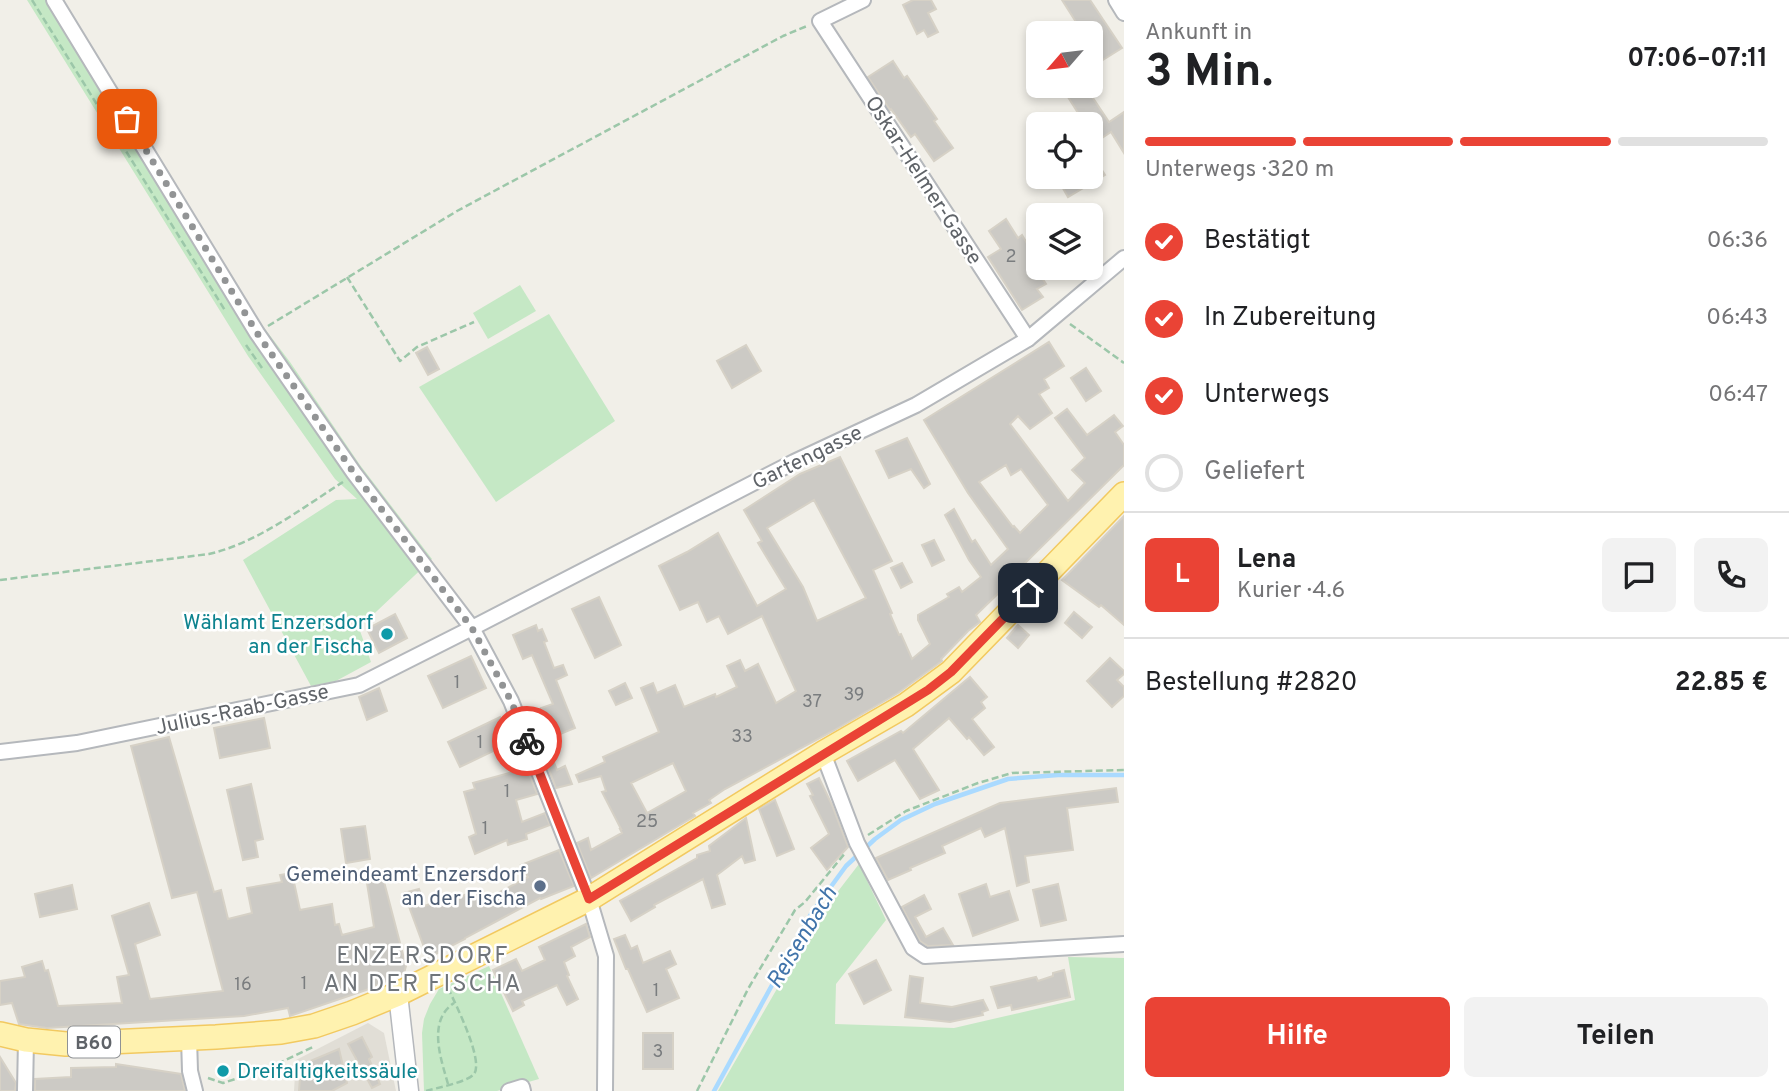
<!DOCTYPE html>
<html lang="de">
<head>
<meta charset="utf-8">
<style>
	:root { --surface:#fff; --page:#f2f2f2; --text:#202124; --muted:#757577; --line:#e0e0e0; --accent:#ea4335 }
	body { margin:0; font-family:Overpass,sans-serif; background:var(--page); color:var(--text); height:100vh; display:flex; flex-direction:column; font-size:26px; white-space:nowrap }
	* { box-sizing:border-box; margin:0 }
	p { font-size:23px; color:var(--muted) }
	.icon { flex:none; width:38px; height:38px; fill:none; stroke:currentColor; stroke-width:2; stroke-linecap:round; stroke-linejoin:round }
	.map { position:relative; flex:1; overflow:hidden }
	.drawer { display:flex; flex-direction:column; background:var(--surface); width:665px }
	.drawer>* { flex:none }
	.needle { width:46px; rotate:242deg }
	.fabs { position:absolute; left:1026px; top:21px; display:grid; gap:14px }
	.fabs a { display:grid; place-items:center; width:77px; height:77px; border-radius:10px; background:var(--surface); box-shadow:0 4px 10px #0003; font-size:35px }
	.pin { position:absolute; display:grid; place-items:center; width:60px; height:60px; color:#fff; margin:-30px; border-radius:14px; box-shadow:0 4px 10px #0006 }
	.courier { position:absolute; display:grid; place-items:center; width:70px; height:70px; margin:-35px; border:5px solid #ea4335; border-radius:50%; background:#fff; color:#222; box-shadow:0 2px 9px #0007 }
	.headline em { font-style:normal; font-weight:700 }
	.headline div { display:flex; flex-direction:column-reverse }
	.headline { display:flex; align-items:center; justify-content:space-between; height:119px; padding:0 21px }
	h1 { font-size:46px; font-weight:700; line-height:52px }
	.bar { display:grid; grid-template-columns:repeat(4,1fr); gap:10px 7px; align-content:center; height:84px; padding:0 21px }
	.bar i { height:9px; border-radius:5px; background:var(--line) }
	.bar .current { background:var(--accent) }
	.bar p { grid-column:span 4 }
	.line { display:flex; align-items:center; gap:18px; padding:0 21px; border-top:2px solid var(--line) }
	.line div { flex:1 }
	.round { display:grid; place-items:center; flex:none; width:74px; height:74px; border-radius:10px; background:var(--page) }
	ol { padding:0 21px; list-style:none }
	li { display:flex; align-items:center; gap:21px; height:77px }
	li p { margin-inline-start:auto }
	li .icon { padding:7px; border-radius:50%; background:var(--accent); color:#fff; stroke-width:4 }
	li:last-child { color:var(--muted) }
	li i { width:38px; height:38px; border:4px solid var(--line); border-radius:50% }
	.button { display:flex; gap:14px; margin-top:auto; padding:14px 21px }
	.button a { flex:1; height:80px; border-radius:10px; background:var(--accent); color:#fff; font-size:28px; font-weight:700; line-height:80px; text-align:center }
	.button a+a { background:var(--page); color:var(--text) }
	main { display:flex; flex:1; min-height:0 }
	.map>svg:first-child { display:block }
</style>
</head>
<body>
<main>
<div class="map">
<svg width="1124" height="1091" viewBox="0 0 1124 1091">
	<rect width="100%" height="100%" fill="#f1efe8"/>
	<polygon fill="#e1ded6" points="368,1023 384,1033 396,1091 294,1091 296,1060"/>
	<g fill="#c5e8c5">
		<polygon points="27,0 63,0 256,317 290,362 360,465 432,559 359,628 371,662 336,681 311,686 243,560 336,500 357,499 335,479 248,356"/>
		<polygon points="520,285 536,311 488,339 473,313"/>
		<polygon points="549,314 615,421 496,502 419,387"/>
		<polygon points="859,864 886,920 836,984 835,1024 954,1028 1075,1000 1068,957 1124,958 1124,1091 718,1091 819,916"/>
		<polygon points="489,966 539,1079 497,1091 424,1091 422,1033 424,1019 430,1004 439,989"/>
	</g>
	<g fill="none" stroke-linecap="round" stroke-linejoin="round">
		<polyline stroke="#aadaff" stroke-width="4.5" points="714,1091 811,914 846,866 875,839 901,820 935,804 1008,779 1058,775 1124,775"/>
	</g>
	<g fill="#cccac5" stroke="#d6d1c6" stroke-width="2" fill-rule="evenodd">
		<polygon points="913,0 931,0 936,9 928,13 938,32 928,37 924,30 917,34 903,5"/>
		<polygon points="1062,0 1090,0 1122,48 1090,68 1090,33 1083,33"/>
		<polygon points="893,61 904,78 907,76 937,119 934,121 953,148 934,161 915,134 911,137 891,109 890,110 868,77"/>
		<polygon points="1061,86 1085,86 1109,122 1124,112 1124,153 1111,132 1090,146 1090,124 1085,124"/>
		<polygon points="1090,151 1105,175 1068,197 1060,183 1070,177 1090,177"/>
		<polygon points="1006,219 1018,238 1022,235 1034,255 1029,258 1046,284 1037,289 1043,297 1022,310 988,257 1001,249 989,231"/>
		<path d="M1049 342 1064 366 1044 379 1049 388 1039 394 1052 413 1030 429 1018 416 1010 424 1068 501 1085 483 1072 470 1085 458 1055 418 1067 409 1087 435 1114 415 1123 426 1115 432 1124 445V465L1006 582 1008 584 976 615 980 622 968 631 941 659 942 661 898 693 833 731 725 789 709 800 711 803 693 813 695 816 591 878 577 843 588 838 591 850 622 833 620 829H621L602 792 606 791 601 776 579 782 576 775 605 762 603 757 659 732 641 688 653 683 657 693 675 685 684 707 715 694 716 697 737 687 727 666 740 660 745 671 758 664 776 703 796 691 762 616 728 634 719 616 707 622 698 602 680 610 659 566 687 552 718 533 757 606 786 589 758 543 762 541 744 510 800 474 840 457 892 561 873 570 892 613 890 614 899 635 901 634 912 659 930 644 918 620V615L949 597 947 594 959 587 962 592 981 577 969 560 945 515 954 509 972 542 975 540 991 565 1008 549 968 493 924 420ZM1006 465 1011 475 1021 469 1048 505 1020 533 1014 526 1013 527 979 482ZM814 500 866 598 817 621 803 587 767 528ZM673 763 686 791 647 813 631 783Z"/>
		<polygon points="746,345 761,371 732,388 717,361"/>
		<polygon points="427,347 439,369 428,375 416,353"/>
		<polygon points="1086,368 1101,391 1086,401 1071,378"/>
		<polygon points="907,438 930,484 924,488 911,469 889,478 876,451"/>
		<polygon points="1124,516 1124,625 1101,605 1099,607 1062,580"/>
		<polygon points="934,540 944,560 932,566 922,545"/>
		<polygon points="902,563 912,582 901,588 891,568"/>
		<polygon points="599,597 621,645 595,658 572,609"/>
		<polygon points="1074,612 1092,627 1082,638 1065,623"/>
		<polygon points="395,614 407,638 379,653 367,629"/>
		<polygon points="536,625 538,631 542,629 547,641 544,642 554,668 563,665 567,675 556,680 575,728 553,737 541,708 553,704 532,655 523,659 513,635"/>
		<polygon points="1018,625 1029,635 1018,648 1007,638"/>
		<polygon points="471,656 486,688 443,708 428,676"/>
		<polygon points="1110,658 1124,671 1124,674 1117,680 1124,687 1124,696 1112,707 1087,681"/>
		<polygon points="970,677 987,697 981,702 985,708 972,719 994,747 984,755 969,737 967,739 949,718 913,749 939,790 920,799 895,760 858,781 847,761 901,731 903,733"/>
		<polygon points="625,683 632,698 616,705 609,691"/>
		<polygon points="379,688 387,711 367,720 359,697"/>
		<polygon points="500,717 512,742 460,767 448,742"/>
		<polygon points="264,718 270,748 220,758 214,728"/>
		<polygon points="169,737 214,892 221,890 228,919 252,913 247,888 282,882 280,875 292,873 300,910 332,904 335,925 339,924 342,935 374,927 366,877 382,874 406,966 404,973 369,989 290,1016 288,1008 244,1016 47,1028 19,1024 12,1003 0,1005 0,981 25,977 22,967 42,961 45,971 48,970 58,1006 122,1003 117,977 129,975 112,916 149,903 160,935 135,944 150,999 223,991 197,892 172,898 131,746"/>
		<polygon points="553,760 557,770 565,766 572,784 556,788 546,762"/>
		<polygon points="527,768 537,794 516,800 522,822 545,813 550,825 526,834 527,839 508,845 507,840 475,854 469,837 476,834 464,792 475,789 473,783"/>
		<polygon points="819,778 832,805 848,847 827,870 811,848 829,834 810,796 813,795 807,784"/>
		<polygon points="251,784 263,839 255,841 258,857 243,860 227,790"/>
		<polygon points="1116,788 1118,802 1067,808 1073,850 1025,856 1029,882 1017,886 1005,828 985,837 981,828 942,846 945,853 910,868 911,870 888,880 876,858 1000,803"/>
		<polygon points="775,800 794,849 777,856 759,809"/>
		<polygon points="746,818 755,860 745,863 742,856 717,875 725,904 712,908 703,879 654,905 655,907 631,921 620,901 697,858 697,855 710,851 709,846"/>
		<polygon points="365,826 370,859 346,863 341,829"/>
		<polygon points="559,850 574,886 541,899 540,898 465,938 465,939 428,958 404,893 419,889 425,906 448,896 450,902 475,890 481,902 528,877 521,865"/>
		<polygon points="986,884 990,897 1009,891 1018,920 973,936 959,894"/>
		<polygon points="1058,884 1066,920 1041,926 1033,890"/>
		<polygon points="72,885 77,909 40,917 35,894"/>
		<polygon points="924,895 931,909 915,917 926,937 943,928 953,945 928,946 920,941 902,907"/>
		<polygon points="586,924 590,937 571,947 575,956 564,962 569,975 567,976 578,999 567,1005 557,985 522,1001 524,1005 513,1011 493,970 516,959 522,971 545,960 539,947"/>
		<polygon points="625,935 631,949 637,946 643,963 670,951 676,964 666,969 679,998 647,1012 628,969 626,969 614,939"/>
		<polygon points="876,960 891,990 864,1004 849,974"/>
		<polygon points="1064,970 1070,997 1012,1010 1011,1005 998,1008 991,987 1036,977 1038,981 1053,976 1053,973"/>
		<polygon points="910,976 923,978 920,1003 952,1007 983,1000 988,1010 982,1012 983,1015 950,1022 905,1017"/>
		<rect x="643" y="1033" width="30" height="36"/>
		<polygon points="362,1037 372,1057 369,1059 380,1084 372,1088 348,1044"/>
		<polygon points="339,1049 347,1083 332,1091 299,1091 301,1065"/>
		<polygon points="0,1057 16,1083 15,1091 0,1091"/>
		<polygon points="116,1064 181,1074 185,1091 35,1091 35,1079 71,1077 71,1068 116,1067"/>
	</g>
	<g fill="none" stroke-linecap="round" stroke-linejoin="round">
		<defs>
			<g id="minor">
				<polyline points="54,0 257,333 354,473 472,628 511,701 589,899 606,956 605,1091"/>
				<polyline points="863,0 820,21 1028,339"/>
				<polyline points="1116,0 1124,13"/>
				<polyline points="0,752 77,743 359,685 472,628 794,462 916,405 1028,339 1124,258"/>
				<polyline points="823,753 857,843 913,948 925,956 1124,944"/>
				<polyline points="189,1038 190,1071 195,1091"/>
				<polyline points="25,1091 26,1040"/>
				<polyline points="509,1091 522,1087 523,1091"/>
			</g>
			<polyline id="tertiary" points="398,994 409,1091"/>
			<polyline id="primary" points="0,1034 26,1040 66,1044 216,1037 281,1032 314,1026 352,1013 398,994 589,899 823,753 906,705 951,672 1124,494"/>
		</defs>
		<use href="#minor" stroke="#b5b8bc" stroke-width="18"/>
		<use href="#tertiary" stroke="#b5b8bc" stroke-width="21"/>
		<use href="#primary" stroke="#f2c960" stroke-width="26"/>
		<g stroke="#9cc7a9" stroke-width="2.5" stroke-dasharray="7 3.5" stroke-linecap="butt">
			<polyline points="32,0 226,312"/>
			<polyline points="347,277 400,361 417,347 474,322"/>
			<polyline points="1070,324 1124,363"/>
			<polyline points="268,326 457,211 783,36 807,26"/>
			<polyline points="246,345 262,368"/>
			<path d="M0 580 209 554C257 543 302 508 343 482"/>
			<polyline points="868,835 906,811 978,783 1012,773 1124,770"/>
			<polyline points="208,1078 223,1083 269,1068 315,1046"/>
			<path d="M448 1084C441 1059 427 1021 454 1003"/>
			<path d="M426 1091C436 1088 468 1082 474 1074 484 1061 456 1005 449 990"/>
			<polyline points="697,1091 748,989 795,910 805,902 846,852"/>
		</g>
		<use href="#minor" stroke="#fff" stroke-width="14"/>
		<use href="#tertiary" stroke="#fff" stroke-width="18"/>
		<use href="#primary" stroke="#fff2af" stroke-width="23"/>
	</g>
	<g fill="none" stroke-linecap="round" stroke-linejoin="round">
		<polyline stroke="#929495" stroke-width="7" stroke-dasharray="0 12.6" points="127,119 257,333 354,473 472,628 511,701 527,741"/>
		<polyline stroke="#ea4335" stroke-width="9" points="527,741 589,899 928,690 951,672 1028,593"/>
	</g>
	<g fill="#0f9aa8" stroke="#fff" stroke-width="2.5">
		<circle cx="387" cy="634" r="7"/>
		<circle cx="223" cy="1071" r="7"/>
	</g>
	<circle fill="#5c6f8a" stroke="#fff" stroke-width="2.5" cx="540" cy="886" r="7"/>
	<g text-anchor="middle" stroke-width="5" stroke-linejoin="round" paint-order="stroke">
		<g font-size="18" fill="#7a7d7f">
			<text x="1011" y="262">2</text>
			<text x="457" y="688">1</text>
			<text x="854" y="700">39</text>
			<text x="812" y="707">37</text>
			<text x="742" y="742">33</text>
			<text x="480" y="748">1</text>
			<text x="507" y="797">1</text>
			<text x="647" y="827">25</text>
			<text x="485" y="834">1</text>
			<text x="304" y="989">1</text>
			<text x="243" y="990">16</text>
			<text x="656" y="996">1</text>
			<text x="658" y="1057">3</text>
		</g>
		<rect fill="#fff" stroke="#8f9295" stroke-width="2" x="68" y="1026.5" width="52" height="31" rx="5"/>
		<g font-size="19" font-weight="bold" fill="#5f6368">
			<text x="94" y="1049">B60</text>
		</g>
		<g font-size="21" fill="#5f6368" stroke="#fff">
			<text transform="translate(924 180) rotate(57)" y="7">Oskar-Helmer-Gasse</text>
			<text transform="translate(807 457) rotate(-26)" y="7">Gartengasse</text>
			<text transform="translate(242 709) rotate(-12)" y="7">Julius-Raab-Gasse</text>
		</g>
		<g font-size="21" fill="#0d838f" stroke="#fff" text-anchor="end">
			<text x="373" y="629">Wählamt Enzersdorf<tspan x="373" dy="24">an der Fischa</tspan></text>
			<text x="237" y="1078" text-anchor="start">Dreifaltigkeitssäule</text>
		</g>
		<g font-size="21" fill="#4e5e75" stroke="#fff" text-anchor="end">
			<text x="526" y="881">Gemeindeamt Enzersdorf<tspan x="526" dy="24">an der Fischa</tspan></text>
		</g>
		<g font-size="23" font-style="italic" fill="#4174aa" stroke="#fff">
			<text transform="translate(801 937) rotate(-59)" y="8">Reisenbach</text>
		</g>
		<g font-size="24" letter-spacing="2" fill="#70757a" stroke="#fff">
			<text x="423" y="963">ENZERSDORF<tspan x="423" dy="28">AN DER FISCHA</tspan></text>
		</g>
	</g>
</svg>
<div class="fabs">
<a><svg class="needle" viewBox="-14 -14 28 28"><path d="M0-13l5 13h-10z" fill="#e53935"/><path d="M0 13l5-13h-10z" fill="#757577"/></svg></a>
<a><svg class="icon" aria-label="locate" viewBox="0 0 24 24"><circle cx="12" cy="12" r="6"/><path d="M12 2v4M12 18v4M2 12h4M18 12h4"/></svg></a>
<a><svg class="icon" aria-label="layers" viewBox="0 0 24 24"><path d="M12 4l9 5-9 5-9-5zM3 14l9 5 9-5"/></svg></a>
</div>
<div class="pin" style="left:127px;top:119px;background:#ea580c"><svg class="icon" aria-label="bag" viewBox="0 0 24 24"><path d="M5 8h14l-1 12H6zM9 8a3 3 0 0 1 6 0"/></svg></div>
<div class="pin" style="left:1028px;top:593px;background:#1f2937"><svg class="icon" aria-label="home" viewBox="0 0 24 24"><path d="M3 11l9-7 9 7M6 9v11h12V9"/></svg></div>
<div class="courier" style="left:527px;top:741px"><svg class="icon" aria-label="bike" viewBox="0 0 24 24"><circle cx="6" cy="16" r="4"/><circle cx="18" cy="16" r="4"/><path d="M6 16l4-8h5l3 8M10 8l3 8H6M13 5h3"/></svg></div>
</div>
<section class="drawer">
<div class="headline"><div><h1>3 Min.</h1><p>Ankunft in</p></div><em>07:06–07:11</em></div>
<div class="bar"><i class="current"></i><i class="current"></i><i class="current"></i><i></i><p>Unterwegs · 320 m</p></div>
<ol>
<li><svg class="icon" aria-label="check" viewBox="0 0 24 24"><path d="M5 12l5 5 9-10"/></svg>Bestätigt<p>06:36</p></li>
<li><svg class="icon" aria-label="check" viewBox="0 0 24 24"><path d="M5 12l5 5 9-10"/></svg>In Zubereitung<p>06:43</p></li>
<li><svg class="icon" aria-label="check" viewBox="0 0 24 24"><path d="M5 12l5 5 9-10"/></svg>Unterwegs<p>06:47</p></li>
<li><i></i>Geliefert</li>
</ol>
<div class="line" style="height:126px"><b class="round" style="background:var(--accent);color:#fff">L</b><div><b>Lena</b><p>Kurier · 4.6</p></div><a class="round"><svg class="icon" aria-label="chat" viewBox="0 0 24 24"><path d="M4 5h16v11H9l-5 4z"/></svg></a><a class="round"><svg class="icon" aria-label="phone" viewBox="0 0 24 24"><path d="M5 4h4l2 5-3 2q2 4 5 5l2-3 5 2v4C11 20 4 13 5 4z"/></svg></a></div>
<div class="line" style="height:91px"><div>Bestellung #2820</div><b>22.85 €</b></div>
<div class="button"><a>Hilfe</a><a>Teilen</a></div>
</section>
</main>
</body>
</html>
